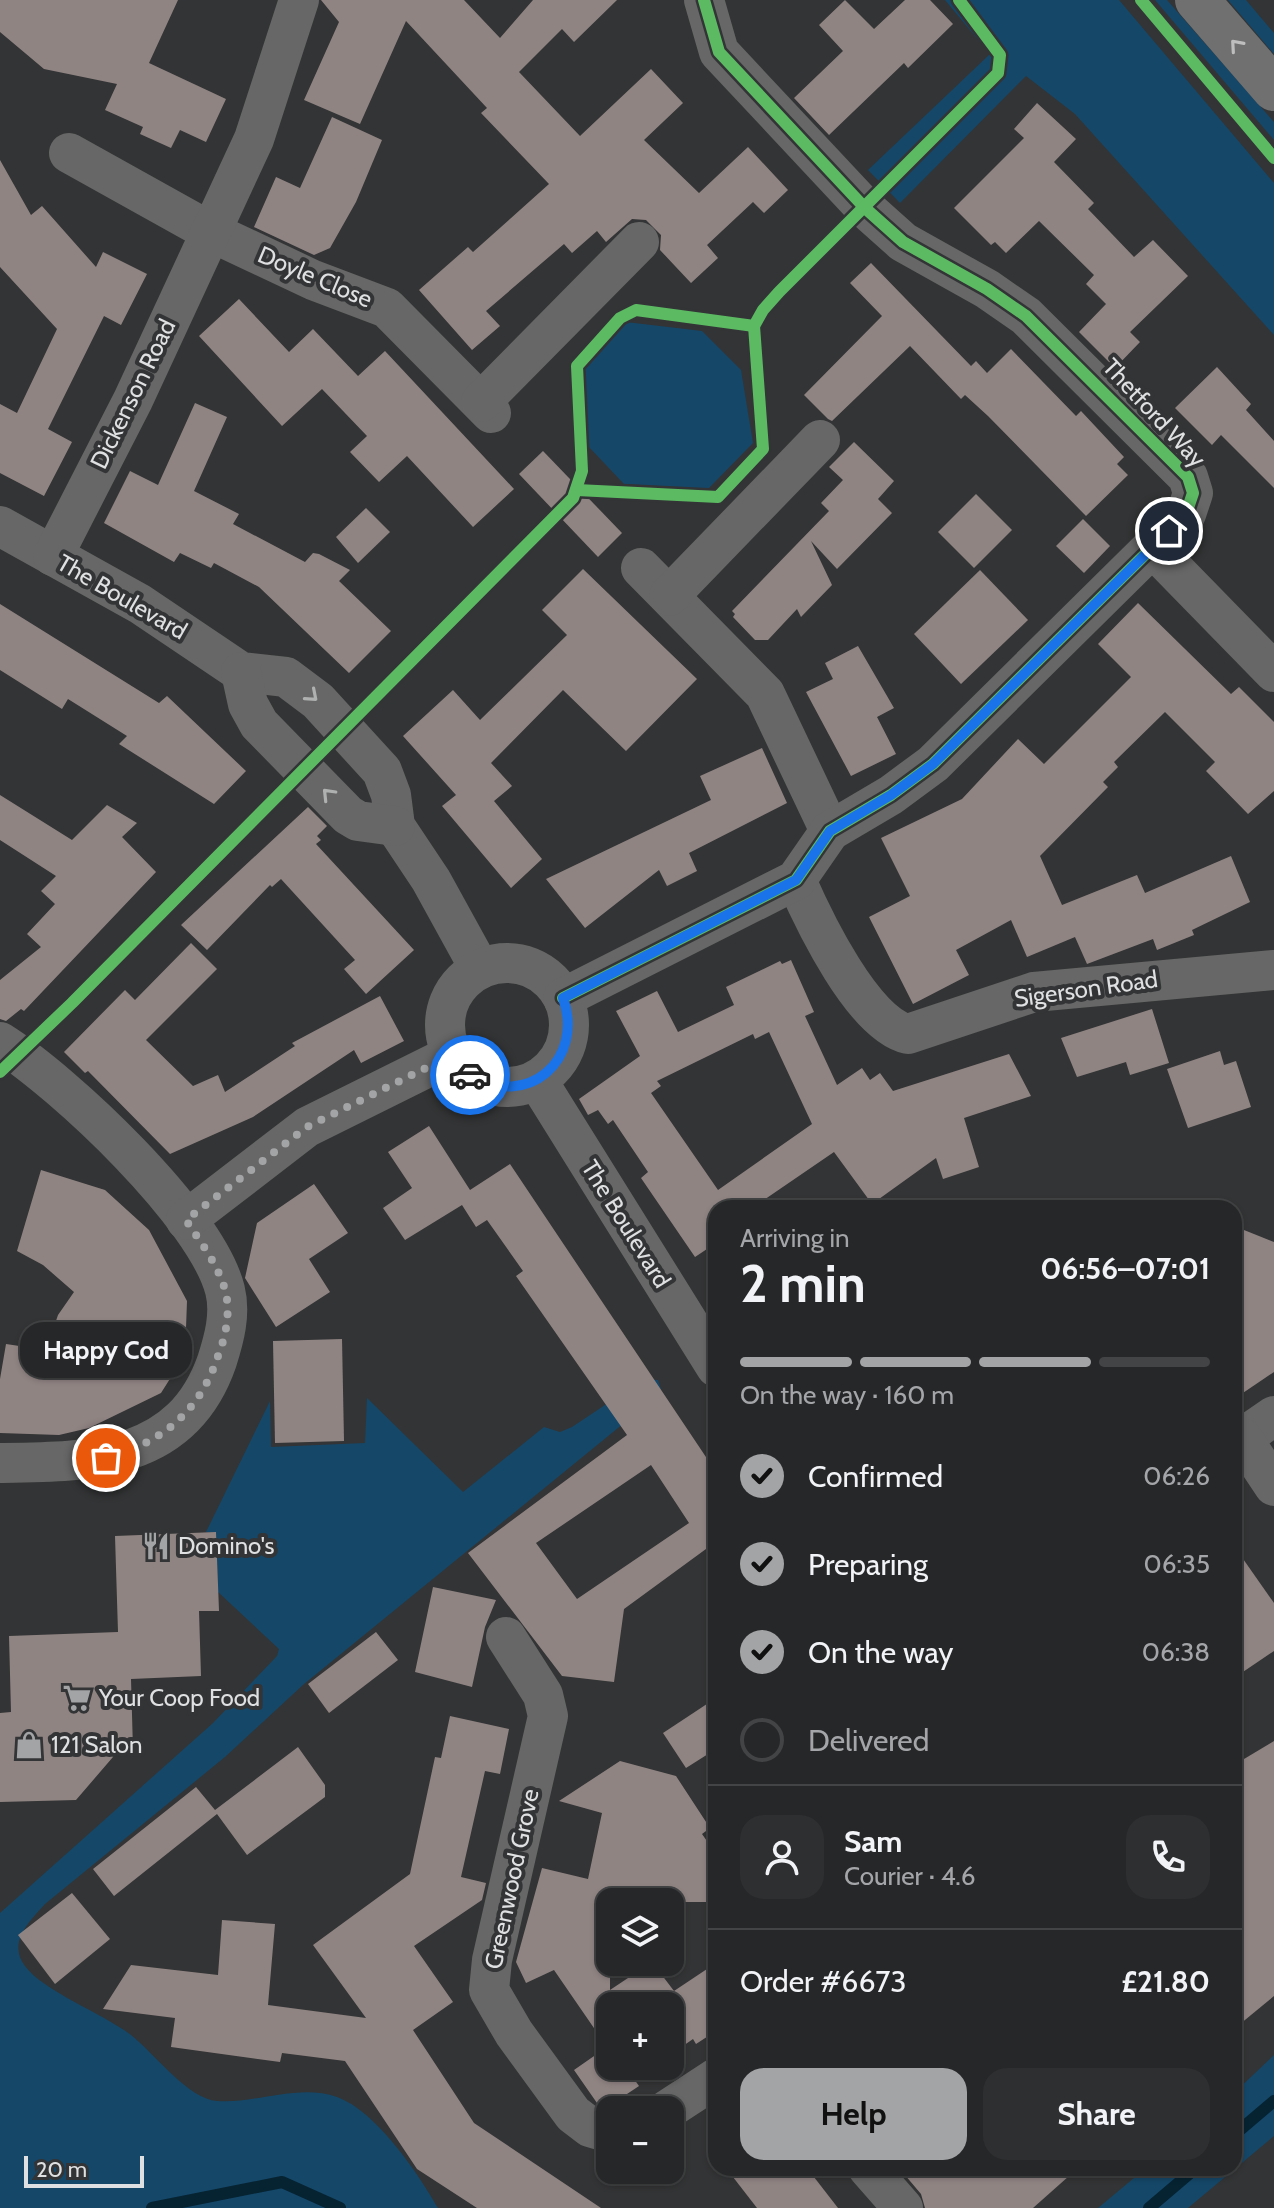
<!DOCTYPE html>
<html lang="en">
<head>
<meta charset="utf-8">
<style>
	:root { --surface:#262728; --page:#2e2f30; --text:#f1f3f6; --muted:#a4a5a8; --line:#424445; --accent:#a3a4a5 }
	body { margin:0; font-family:Cabin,sans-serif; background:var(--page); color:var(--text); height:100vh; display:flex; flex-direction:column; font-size:30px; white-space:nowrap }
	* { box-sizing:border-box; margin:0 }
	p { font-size:26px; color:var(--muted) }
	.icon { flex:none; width:44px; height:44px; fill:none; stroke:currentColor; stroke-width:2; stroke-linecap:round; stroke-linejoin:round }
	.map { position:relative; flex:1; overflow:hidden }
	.drawer { position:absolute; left:708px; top:1200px; width:534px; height:976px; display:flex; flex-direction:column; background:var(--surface); border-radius:24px; box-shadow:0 2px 6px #0004,0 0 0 2px var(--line) }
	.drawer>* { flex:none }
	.controls { position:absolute; left:596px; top:1888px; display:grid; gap:16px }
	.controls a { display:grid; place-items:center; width:88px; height:88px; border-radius:16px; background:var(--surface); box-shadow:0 2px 6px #0004,0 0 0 2px var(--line); font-size:40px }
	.scale { position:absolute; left:24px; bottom:20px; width:120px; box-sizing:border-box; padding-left:8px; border:4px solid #dfe0e1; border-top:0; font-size:22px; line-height:28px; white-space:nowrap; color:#dfe0e1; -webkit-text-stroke:6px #323436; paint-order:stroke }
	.pin { position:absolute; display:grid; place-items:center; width:68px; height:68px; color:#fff; margin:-34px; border:4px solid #fff; border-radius:50%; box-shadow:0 2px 8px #0007 }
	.courier { position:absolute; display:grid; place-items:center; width:80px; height:80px; margin:-40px; border:6px solid #1a73e8; border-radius:50%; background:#fff; color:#222; box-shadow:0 2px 10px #0007 }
	.bubble { position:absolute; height:56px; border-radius:24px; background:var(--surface); box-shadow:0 2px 6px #0004,0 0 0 2px var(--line); font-size:26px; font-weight:800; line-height:56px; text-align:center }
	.overview em { font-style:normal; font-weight:800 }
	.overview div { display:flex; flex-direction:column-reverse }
	.overview { display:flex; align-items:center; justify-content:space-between; height:136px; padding:0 32px }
	h1 { font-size:52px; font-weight:800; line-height:60px }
	.bar { display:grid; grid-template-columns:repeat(4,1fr); gap:12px 8px; align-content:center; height:96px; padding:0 32px }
	.bar i { height:10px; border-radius:6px; background:var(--line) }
	.bar .on { background:var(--accent) }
	.bar p { grid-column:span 4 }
	.line { display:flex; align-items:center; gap:20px; padding:0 32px; border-top:2px solid var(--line) }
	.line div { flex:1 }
	.round { display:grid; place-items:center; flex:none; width:84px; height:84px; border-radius:24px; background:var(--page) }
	ol { padding:0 32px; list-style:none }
	li { display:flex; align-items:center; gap:24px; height:88px }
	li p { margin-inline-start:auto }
	li .icon { padding:8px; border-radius:50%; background:var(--accent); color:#111; stroke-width:4 }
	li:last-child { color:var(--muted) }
	li i { width:44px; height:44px; border:4px solid var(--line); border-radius:50% }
	.cta { display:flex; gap:16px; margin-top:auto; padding:16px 32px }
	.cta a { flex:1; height:92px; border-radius:24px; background:var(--accent); color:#111; font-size:32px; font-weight:800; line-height:92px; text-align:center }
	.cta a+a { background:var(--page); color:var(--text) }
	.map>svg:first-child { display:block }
</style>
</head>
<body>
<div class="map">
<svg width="1274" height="2208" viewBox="0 0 1274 2208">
	<rect width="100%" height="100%" fill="#333435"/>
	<g fill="#154768">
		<polygon points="945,0 1119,0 1274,183 1274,335 1075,114 1026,76 900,203 868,170 990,54"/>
		<polygon points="1155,0 1167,0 1274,122 1274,140"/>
		<polygon points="1228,0 1246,0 1274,33 1274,54"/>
		<polygon points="626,322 702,331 741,370 753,443 708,489 624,484 588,446 582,368"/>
		<path d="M644 1379 658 1380 661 1389 656 1397 304 1684 225 1757 45 1904C30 1921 7 1942 25 1966 43 1991 104 2014 131 2035 154 2053 188 2099 217 2101 255 2104 299 2083 337 2097 376 2111 418 2173 438 2208H0V1913L213 1723 277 1656 279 1649 218 1592 216 1533 206 1532 270 1401 271 1447 365 1443 367 1398 463 1492 544 1427 560 1432 572 1427Z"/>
		<polygon points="1274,2055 1274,2136 1188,2208 1098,2208 1146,2168 1234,2168 1234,2093"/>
	</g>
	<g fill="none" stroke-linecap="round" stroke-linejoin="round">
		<g stroke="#062332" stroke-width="12">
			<polyline points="1234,2135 1274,2101"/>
			<polyline points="152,2208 282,2182 340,2208"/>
			<polyline points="1149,2208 1196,2168"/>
		</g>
	</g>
	<g fill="#908483" fill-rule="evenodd">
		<polygon points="0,0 178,0 149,63 226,99 206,142 180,130 171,148 140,134 143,127 105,110 117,84 44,69 0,32"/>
		<polygon points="321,0 464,0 500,38 533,0 617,0 574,42 562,29 519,72 580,136 651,69 683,103 644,140 699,193 748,147 788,190 764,213 753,202 707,245 718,258 691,283 660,250 661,235 646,220 632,219 606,242 597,231 572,253 564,244 486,311 500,326 472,350 419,290 468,247 473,252 549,184 481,113 487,108 406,21 360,124 304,100 339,22"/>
		<polygon points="845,0 874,29 905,0 930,0 953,24 908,68 904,63 829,135 794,98 843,51 819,25"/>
		<polygon points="1037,103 1076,139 1054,162 1094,203 1088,209 1134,257 1153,240 1188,276 1130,332 1140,342 1115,368 1079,332 1106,304 1086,284 1094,275 1039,221 1006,253 995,242 991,245 954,208 1024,138 1014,129"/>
		<polygon points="332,117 382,140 356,202 330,248 314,255 254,227 276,177 300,188"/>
		<polygon points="0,160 31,215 42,206 96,267 103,252 147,274 121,325 104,316 48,429 72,442 44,496 0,473 0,404 17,413 57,329 0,267"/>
		<polygon points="871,263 971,366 976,361 987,373 1011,349 1076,416 1081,411 1124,457 1117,464 1128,475 1086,516 988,416 965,395 961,399 910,346 832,421 828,419 804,395 882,316 850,283"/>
		<polygon points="239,299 289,352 313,329 358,376 385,351 514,489 473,527 407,456 379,482 350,452 367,436 322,389 282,426 199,336"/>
		<polygon points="1217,367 1251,404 1246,410 1274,441 1274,488 1221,435 1212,445 1175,408"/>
		<polygon points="195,403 227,417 194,491 239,514 233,524 305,562 313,553 319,554 350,570 339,581 391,631 349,673 259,587 214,563 211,568 180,553 174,562 104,523 130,471 158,485"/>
		<polygon points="854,442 894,481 878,499 892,513 837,569 811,541 832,585 801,617 797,609 768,640 755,640 733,617 735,614 732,611 829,511 821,503 843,480 829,467"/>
		<polygon points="543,451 622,533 598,557 519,474"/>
		<polygon points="976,494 1012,530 974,568 938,532"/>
		<polygon points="366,508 390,532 358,563 336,537"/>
		<polygon points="1083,519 1110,546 1084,573 1056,546"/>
		<polygon points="583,569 697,679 626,751 563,690 491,763 512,786 494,801 542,859 511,888 442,806 456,795 403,736 453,690 480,720 567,635 542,610"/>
		<polygon points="980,570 1028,620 961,684 914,634"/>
		<polygon points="1138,603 1231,694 1239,687 1274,722 1274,791 1248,814 1206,771 1215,762 1165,712 1114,762 1118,767 1103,782 1108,787 1040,856 1062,905 1137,875 1145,893 1231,856 1250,902 1192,930 1194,935 1157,950 1153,939 1087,964 1075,937 1027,957 1011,920 956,950 969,975 913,1004 869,917 910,896 881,838 962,799 1018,739 1044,764 1131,677 1098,644"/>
		<polygon points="0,604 159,703 167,696 246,771 214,804 119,744 127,736 68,699 62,709 0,670"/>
		<polygon points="858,646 894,708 877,717 896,754 851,776 806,692 833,679 825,663"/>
		<polygon points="762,748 787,803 689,853 697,871 667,886 659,870 585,928 546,879 711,800 700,776"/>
		<polygon points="0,795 72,840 107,805 137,823 122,837 156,872 24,1011 21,1009 6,1021 0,1019 0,980 41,947 27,934 55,904 41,891 56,876 0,840"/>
		<polygon points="308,807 327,826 317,836 321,840 316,844 414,950 366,994 344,969 355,960 281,879 272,887 270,885 207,950 181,925"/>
		<polygon points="191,943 217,969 146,1040 193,1086 218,1075 225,1092 295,1046 292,1043 380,996 404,1041 361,1063 354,1050 253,1117 170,1154 88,1071 85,1073 64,1052 125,990 135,1000"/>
		<path d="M791 960 814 1012 805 1016 837 1085 862 1068 870 1080 880 1073 893 1091 1009 1054 1031 1096 964 1118 979 1167 943 1179 936 1158 872 1204 834 1152 752 1208H716V1243L695 1257 641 1178 648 1172 613 1120 608 1124 598 1110 588 1115 579 1099 640 1056 616 1011 657 991 678 1032 734 1005 726 987 780 961 782 964ZM769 1032 812 1124 718 1190 651 1093 661 1086 657 1081 753 1034 755 1039Z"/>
		<polygon points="1152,1009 1169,1063 1130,1075 1126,1062 1077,1077 1061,1038"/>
		<polygon points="1220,1051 1224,1065 1236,1061 1251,1107 1188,1128 1167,1069"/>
		<path d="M429 1126 470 1190 510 1164 716 1472V1565L706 1549 624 1609 614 1682 562 1676 468 1553 627 1435 516 1276 523 1271 487 1220 476 1227 462 1205 405 1240 383 1208 412 1188 388 1152ZM651 1465 689 1523 577 1599 536 1543Z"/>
		<polygon points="41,1170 105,1190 149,1230 187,1301 185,1355 161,1393 89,1428 59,1435 0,1433 0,1379 6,1344 46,1350 58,1315 74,1292 43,1265 17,1251"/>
		<polygon points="314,1184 348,1233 309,1259 330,1292 276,1327 245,1278 257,1223"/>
		<polygon points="1234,1226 1274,1242 1274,1372 1234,1399"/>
		<polygon points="342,1339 344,1441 275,1443 273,1341"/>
		<polygon points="216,1532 219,1611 199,1611 201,1676 131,1679 133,1750 119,1750 76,1800 0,1802 0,1713 11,1712 9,1636 118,1632 115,1536"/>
		<polygon points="1234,1546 1274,1603 1274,1651 1234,1678"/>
		<polygon points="433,1587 496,1600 485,1627 472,1687 415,1672"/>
		<polygon points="376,1632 398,1660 329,1713 308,1684"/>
		<polygon points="716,1698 716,1749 686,1768 663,1733"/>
		<polygon points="450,1716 509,1729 500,1774 485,1771 461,1877 486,1883 482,1900 414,1946 453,2002 413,2030 474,2123 601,2208 477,2208 417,2169 345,2061 282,2053 280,2062 171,2047 175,2018 103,2009 131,1965 218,1975 222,1920 275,1924 268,2005 366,2018 313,1945 410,1874 435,1757 441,1758"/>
		<polygon points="1274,1741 1274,1996 1234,2029 1234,1765"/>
		<polygon points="298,1747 325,1785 325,1797 247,1855 217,1814 114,1896 93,1869 196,1787 215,1810"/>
		<polygon points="620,1761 676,1776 710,1828 702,1834 716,1854 716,1902 610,1902 610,1990 652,1962 674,1991 716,1963 716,2031 696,2044 693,2039 670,2055 670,2006 610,2006 610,2066 653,2066 634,2079 639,2086 606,2108 597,2103 574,2070 607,2047 554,1970 526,1983 516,1962 542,1868 588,1879 602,1813 559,1801"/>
		<polygon points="72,1893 110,1939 55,1984 18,1935"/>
		<polygon points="726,2168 807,2168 838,2208 757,2208"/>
		<polygon points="899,2168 1078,2168 1033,2208 925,2208 921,2194"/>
	</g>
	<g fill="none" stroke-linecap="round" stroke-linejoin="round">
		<g stroke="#676767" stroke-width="40">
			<polyline points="69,153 209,231 313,280 387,308 491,413"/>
			<polyline points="481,402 639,242"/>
			<polyline points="0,526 140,604 241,672 286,677 318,701 382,771 391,795 395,826 431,880 480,969"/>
			<polyline points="1152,547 1274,672"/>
			<polyline points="53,556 133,400 254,139 299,0"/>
			<polyline points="641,568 765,694 830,831"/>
			<polyline points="669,596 820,440"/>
			<polyline points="241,672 248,704 259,724 348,815 358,821 395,826"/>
			<path d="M796 880C814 921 863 1024 908 1034L1034 992 1274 970"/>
			<circle cx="507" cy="1025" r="62"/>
			<polyline points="563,998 796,880 830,831 891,795 933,764 1186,514 1193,493 1188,477 1026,316 987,289 903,242 865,208 719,52 704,0"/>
			<path d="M0 1042C65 1083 206 1216 225 1290 231 1314 224 1339 217 1361 182 1462 91 1462 0 1463"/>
			<polyline points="537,1080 716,1367"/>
			<polyline points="186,1220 307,1127 452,1055"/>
			<polyline points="1242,1438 1274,1416"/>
			<polyline points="1234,1444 1242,1438 1274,1486"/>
			<polyline points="506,1637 543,1695 548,1716 492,1960 489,1990 514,2033 573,2114 590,2127 610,2133"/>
			<polyline points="667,2110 716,2078"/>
			<polyline points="868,2168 903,2208"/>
		</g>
		<polyline stroke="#707070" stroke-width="44" points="1197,0 1274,89"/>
		<defs>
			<g id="cycleway">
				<polyline points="1141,0 1274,158"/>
				<polyline points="577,490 718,497 763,449 754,326"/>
				<polyline points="563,998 796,880 830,831 891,795 933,764 1186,514 1193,493 1188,477 1026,316 987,289 903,242 865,208 719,52 704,0"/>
				<polyline points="0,1072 72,1003 573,498 582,471 577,366 620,318 636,310 754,326 763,310 779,292 998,73 1000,55 959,0"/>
			</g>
		</defs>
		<use href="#cycleway" stroke="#323436" stroke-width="17"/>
		<use href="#cycleway" stroke="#5cba63" stroke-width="12"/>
	</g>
	<defs><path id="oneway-chevron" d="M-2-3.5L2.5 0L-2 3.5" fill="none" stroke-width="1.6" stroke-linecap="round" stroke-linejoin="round" transform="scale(2)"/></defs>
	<use stroke="#bebebf" href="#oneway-chevron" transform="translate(1236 45) rotate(-131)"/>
	<g stroke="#afb0b0">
		<use href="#oneway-chevron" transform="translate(312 696) rotate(41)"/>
		<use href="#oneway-chevron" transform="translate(328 794) rotate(-134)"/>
	</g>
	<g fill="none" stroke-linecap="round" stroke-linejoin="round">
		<path stroke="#a3a4a5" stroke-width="8" stroke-dasharray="0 14.4" d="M106 1458C162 1443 200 1411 218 1356 226 1336 231 1311 225 1290 218 1264 200 1242 186 1220L307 1127 452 1055 470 1075"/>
		<path stroke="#1a73e8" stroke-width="10" d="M470 1075C527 1110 585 1060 563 998L796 880 830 831 891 795 933 764 1169 531"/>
	</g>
	<defs>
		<symbol id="restaurant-bare" viewBox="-9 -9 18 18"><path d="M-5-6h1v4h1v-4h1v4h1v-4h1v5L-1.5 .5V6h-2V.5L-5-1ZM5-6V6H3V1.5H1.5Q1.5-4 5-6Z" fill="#a3a4a5" stroke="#323436" stroke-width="2.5" paint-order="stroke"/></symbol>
		<symbol id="supermarket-bare" viewBox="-9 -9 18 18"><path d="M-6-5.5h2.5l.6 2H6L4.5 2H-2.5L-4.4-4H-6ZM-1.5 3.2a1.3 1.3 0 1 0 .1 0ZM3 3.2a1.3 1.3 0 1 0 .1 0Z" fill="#a3a4a5" stroke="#323436" stroke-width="2.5" paint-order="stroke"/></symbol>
		<symbol id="shop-bare" viewBox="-9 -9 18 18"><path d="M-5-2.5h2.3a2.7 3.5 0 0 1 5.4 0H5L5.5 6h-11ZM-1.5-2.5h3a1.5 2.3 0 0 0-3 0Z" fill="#a3a4a5" stroke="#323436" stroke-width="2.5" paint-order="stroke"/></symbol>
	</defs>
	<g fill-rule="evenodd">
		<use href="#restaurant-bare" x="136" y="1526" width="40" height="40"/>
		<use href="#supermarket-bare" x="57" y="1678" width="40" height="40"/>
		<use href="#shop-bare" x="9" y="1725" width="40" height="40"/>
	</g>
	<g text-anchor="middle" stroke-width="8" stroke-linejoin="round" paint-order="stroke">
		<g font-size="24" fill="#dfe0e1" stroke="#323436">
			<text transform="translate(315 277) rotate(23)" y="8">Doyle Close</text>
			<text transform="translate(133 394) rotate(-64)" y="8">Dickenson Road</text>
			<text transform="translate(1154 413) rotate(47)" y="8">Thetford Way</text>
			<text transform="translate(122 597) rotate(30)" y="8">The Boulevard</text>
			<text transform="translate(1086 989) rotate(-8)" y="8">Sigerson Road</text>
			<text transform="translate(626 1224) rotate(58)" y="8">The Boulevard</text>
			<text transform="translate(512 1879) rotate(-78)" y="8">Greenwood Grove</text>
		</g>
		<g font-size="24" fill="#dfe0e1" stroke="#323436" text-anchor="start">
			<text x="178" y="1554">Domino's</text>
			<text x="99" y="1706">Your Coop Food</text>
			<text x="51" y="1753">121 Salon</text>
		</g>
	</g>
</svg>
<div class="controls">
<a><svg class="icon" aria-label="layers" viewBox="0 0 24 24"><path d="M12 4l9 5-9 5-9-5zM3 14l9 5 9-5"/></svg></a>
<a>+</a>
<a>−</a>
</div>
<div class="scale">20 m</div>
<div class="pin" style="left:106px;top:1458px;background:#ea580c"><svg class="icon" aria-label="bag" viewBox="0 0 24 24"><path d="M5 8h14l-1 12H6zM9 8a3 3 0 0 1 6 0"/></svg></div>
<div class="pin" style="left:1169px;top:531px;background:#1f2937"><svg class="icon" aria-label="home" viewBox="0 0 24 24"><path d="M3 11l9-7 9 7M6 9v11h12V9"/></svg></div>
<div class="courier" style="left:470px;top:1075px"><svg class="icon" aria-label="car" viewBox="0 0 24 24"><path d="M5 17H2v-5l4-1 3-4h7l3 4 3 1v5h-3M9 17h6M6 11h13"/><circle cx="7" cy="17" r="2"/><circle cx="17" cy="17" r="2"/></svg></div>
<div class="bubble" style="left:20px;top:1322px;width:172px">Happy Cod</div>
<section class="drawer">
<div class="overview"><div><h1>2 min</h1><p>Arriving in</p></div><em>06:56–07:01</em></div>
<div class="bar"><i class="on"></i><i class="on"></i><i class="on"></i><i></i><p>On the way · 160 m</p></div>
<ol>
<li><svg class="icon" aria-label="check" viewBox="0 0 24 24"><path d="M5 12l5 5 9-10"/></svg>Confirmed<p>06:26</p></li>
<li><svg class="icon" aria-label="check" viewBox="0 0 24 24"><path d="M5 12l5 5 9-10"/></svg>Preparing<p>06:35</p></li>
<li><svg class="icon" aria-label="check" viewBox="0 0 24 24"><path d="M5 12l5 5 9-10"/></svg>On the way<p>06:38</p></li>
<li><i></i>Delivered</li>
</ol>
<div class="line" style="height:144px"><a class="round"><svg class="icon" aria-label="person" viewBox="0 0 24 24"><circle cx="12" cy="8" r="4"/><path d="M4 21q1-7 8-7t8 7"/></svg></a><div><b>Sam</b><p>Courier · 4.6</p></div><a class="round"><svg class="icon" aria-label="phone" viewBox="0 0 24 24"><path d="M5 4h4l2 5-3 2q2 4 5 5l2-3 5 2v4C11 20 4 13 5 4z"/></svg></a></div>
<div class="line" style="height:104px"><div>Order #6673</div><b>£21.80</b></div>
<div class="cta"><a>Help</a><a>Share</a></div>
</section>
</div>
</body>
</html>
